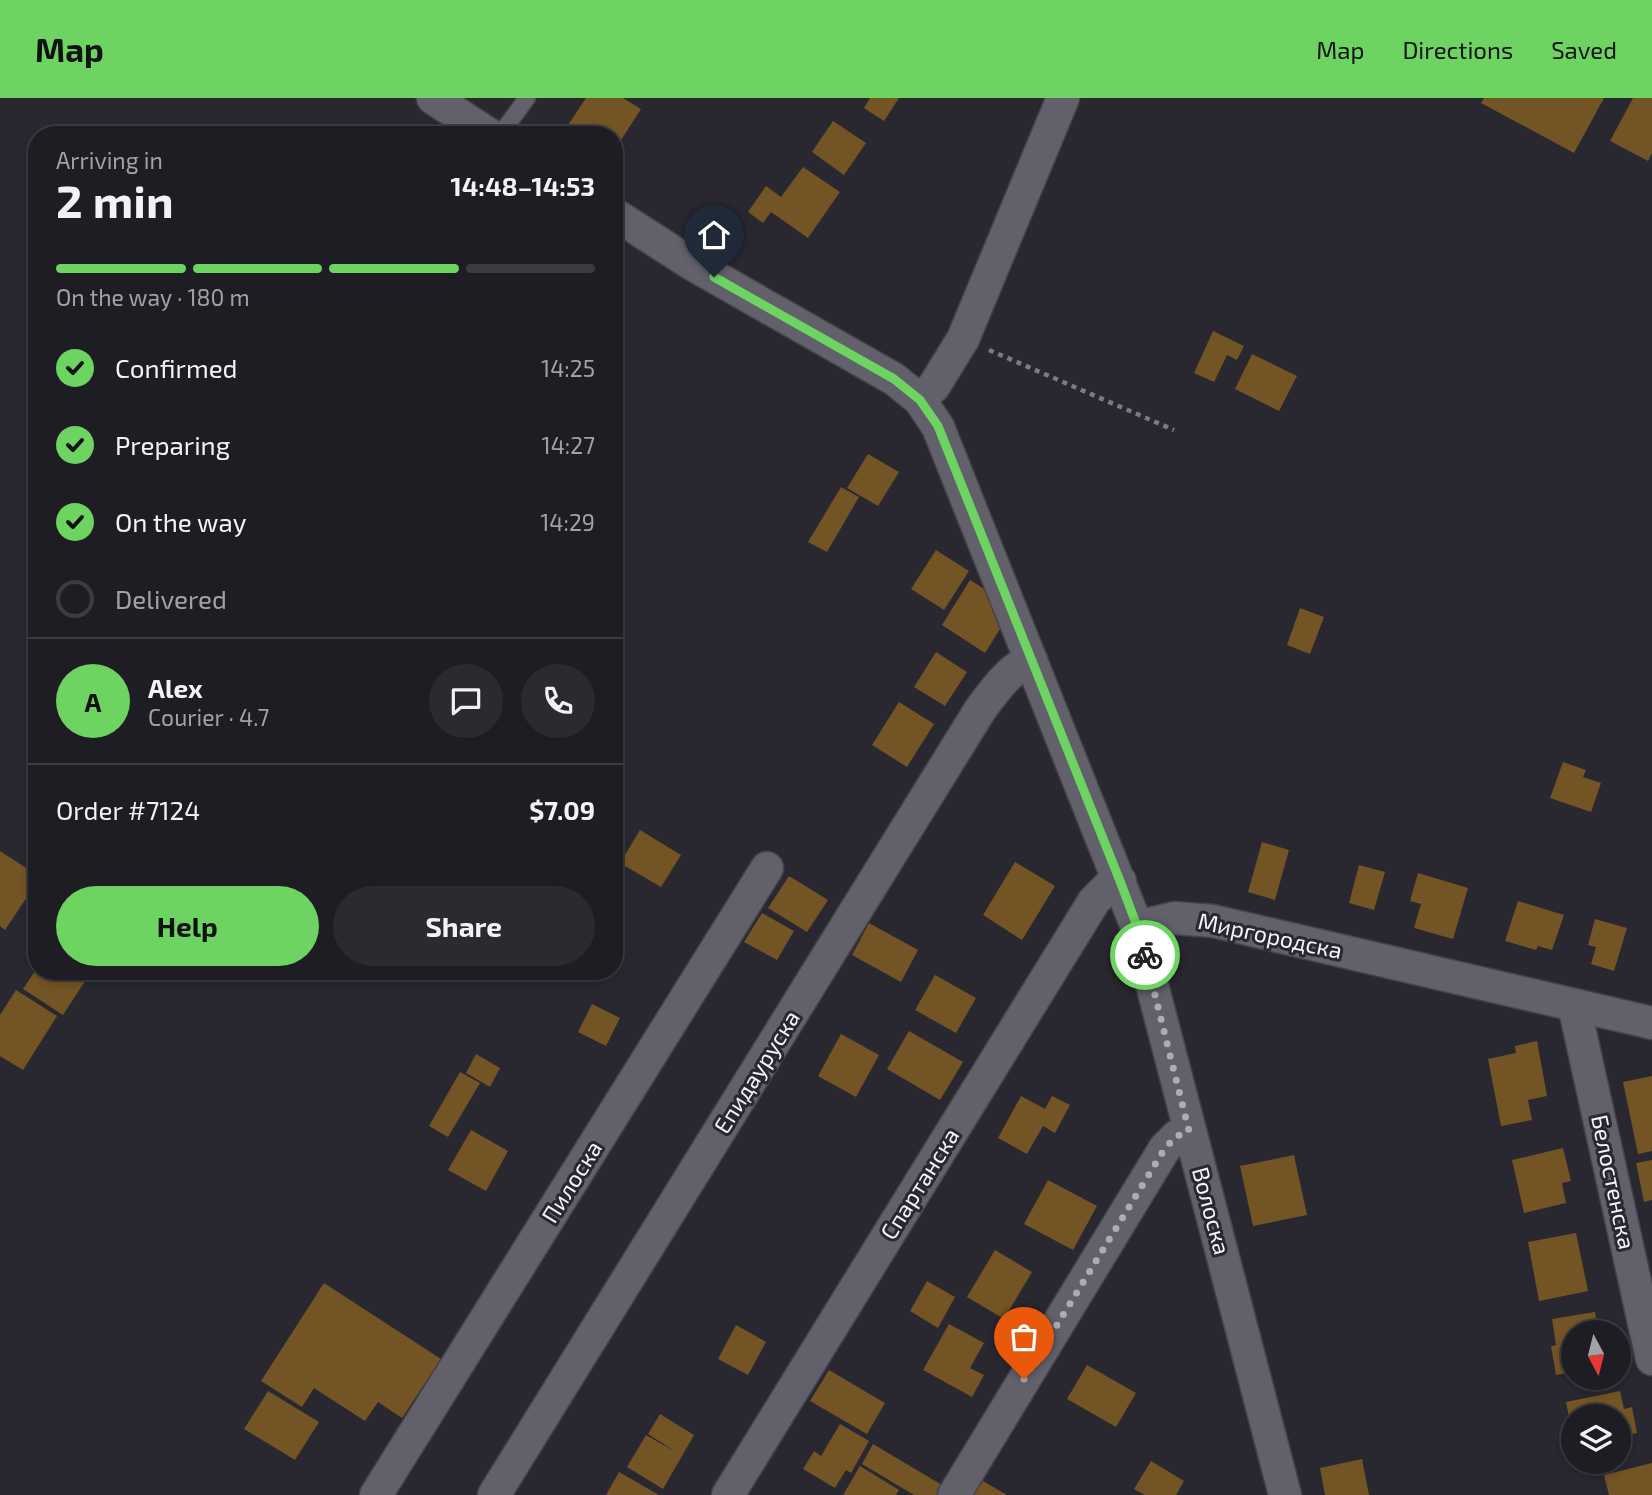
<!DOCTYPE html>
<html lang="en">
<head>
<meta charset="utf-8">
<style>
	:root { --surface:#1f1d24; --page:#2c2a31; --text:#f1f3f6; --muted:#a1a2a6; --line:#3c3b41; --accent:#6dd361 }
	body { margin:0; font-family:"Exo 2",sans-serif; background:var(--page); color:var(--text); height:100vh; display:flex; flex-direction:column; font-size:26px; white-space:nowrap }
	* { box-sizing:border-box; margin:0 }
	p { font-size:23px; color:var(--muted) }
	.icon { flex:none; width:38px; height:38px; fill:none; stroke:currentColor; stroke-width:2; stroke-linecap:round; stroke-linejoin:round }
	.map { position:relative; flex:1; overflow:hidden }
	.side { position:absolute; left:28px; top:28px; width:595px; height:854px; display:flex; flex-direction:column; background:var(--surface); border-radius:28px; box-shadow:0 4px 10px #0003,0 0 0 2px var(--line) }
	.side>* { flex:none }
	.needle { width:46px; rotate:173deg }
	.controls { position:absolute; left:1561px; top:1222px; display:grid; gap:14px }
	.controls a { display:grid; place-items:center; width:70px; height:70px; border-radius:50%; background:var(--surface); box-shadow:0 4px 10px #0003,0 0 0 2px var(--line); font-size:35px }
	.pin { position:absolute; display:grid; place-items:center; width:60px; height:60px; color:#fff; margin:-72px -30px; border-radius:50% 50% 50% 0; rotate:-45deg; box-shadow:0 0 7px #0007 }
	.pin .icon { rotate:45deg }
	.courier { position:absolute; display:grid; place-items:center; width:70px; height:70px; margin:-35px; border:5px solid #6dd361; border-radius:50%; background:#fff; color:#222; box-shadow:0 2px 9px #0007 }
	.head em { font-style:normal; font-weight:700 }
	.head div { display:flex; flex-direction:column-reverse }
	.head { display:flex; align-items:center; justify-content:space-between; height:119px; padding:0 28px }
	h1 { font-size:46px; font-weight:700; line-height:52px }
	.bar { display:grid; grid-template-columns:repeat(4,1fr); gap:10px 7px; align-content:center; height:84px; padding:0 28px }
	.bar i { height:9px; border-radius:5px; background:var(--line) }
	.bar .on { background:var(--accent) }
	.bar p { grid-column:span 4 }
	.line { display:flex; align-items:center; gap:18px; padding:0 28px; border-top:2px solid var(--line) }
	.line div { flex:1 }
	.round { display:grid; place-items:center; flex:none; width:74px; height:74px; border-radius:37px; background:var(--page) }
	ol { padding:0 28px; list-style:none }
	li { display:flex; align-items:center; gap:21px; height:77px }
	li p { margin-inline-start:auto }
	li .icon { padding:7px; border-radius:50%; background:var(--accent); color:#111; stroke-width:4 }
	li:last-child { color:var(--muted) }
	li i { width:38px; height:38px; border:4px solid var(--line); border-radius:50% }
	.button { display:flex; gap:14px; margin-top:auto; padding:14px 28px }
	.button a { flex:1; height:80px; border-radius:42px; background:var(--accent); color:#111; font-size:28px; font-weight:700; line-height:80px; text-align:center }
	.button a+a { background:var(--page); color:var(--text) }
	header { display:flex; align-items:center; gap:42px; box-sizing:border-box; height:98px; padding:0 35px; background:var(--accent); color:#111 }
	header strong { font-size:33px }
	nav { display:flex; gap:38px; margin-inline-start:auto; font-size:24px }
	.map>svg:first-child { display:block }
</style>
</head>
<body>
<header>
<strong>Map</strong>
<nav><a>Map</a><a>Directions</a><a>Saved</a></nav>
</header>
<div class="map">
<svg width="1652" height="1397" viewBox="0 0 1652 1397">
	<rect width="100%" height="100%" fill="#292730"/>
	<g fill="#735424">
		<polygon points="586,0 623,0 641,11 614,53 614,37 570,37 564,33"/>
		<polygon points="870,0 899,0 884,23 864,10"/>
		<polygon points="1484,0 1604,0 1574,55 1481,5"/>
		<polygon points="1633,0 1652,0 1652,55 1648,63 1610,43"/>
		<polygon points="833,23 866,45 844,77 812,54"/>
		<polygon points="803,69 840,94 808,140 771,114 763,125 748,114 766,88 781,99"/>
		<polygon points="1213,233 1244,248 1237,262 1227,257 1214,284 1194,275"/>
		<polygon points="1252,256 1297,278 1279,313 1235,291"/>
		<polygon points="868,356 899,374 878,408 847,390"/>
		<polygon points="841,389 859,399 827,454 808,444"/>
		<polygon points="936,452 969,473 944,512 911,491"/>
		<polygon points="970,482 1003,503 1007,520 985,555 942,527"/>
		<polygon points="1300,510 1324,519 1310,556 1287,547"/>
		<polygon points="936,554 967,574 945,608 914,589"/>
		<polygon points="899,604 934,626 907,669 872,647"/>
		<polygon points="1563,664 1586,672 1583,679 1601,685 1591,714 1550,700"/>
		<polygon points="640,732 681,757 661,789 620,765"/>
		<polygon points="1262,744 1289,752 1275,802 1248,794"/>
		<polygon points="0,753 37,777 37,784 5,832 0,828"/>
		<polygon points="1015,764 1055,788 1022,842 983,817"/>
		<polygon points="1359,767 1385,774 1374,812 1349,805"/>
		<polygon points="1418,775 1468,790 1453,841 1414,830 1421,806 1410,803"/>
		<polygon points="789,778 828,802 807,834 768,810"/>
		<polygon points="1518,803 1564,817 1552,852 1538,848 1536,852 1505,843"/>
		<polygon points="762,815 794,833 777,862 744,844"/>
		<polygon points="1595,821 1627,830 1614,873 1591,866 1596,849 1588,847"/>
		<polygon points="869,825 918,852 901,884 852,857"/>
		<polygon points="37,870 37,873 84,873 89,877 63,917 23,891"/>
		<polygon points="935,877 976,900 956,935 915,912"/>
		<polygon points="16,892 57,918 23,972 0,958 0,917"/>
		<polygon points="592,906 620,920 606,948 578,934"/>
		<polygon points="909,933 963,964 940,1002 887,971"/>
		<polygon points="841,936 879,957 856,999 818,978"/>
		<polygon points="1537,943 1547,998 1528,1002 1532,1022 1501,1028 1488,961 1516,955 1515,948"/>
		<polygon points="476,956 500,970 490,989 466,975"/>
		<polygon points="460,974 480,985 448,1039 429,1028"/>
		<polygon points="1652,978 1652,1053 1638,1056 1623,984"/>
		<polygon points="1021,998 1045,1011 1052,998 1070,1007 1055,1035 1043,1028 1027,1056 998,1040"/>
		<polygon points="471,1032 508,1053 486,1093 448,1072"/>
		<polygon points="1563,1050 1571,1083 1562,1085 1566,1105 1524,1115 1512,1062"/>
		<polygon points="1294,1057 1307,1117 1253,1128 1240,1068"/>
		<polygon points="1652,1062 1652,1102 1644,1104 1636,1065"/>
		<polygon points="1048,1082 1097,1108 1073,1152 1024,1126"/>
		<polygon points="1576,1135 1588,1193 1539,1203 1528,1144"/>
		<polygon points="995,1152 1032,1174 1004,1221 967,1199"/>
		<polygon points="927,1183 955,1199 938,1230 910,1213"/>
		<polygon points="324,1185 441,1261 402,1320 378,1304 365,1323 314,1290 302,1309 261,1283"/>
		<polygon points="1595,1214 1599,1234 1573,1234 1573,1274 1556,1277 1551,1248 1556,1247 1552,1221"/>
		<polygon points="949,1226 984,1245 970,1270 984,1277 972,1299 923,1272"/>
		<polygon points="736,1227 766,1244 748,1277 718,1261"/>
		<polygon points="1087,1267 1136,1295 1116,1329 1067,1301"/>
		<polygon points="829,1272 885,1305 867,1336 810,1303"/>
		<polygon points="268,1293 319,1324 295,1362 244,1331"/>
		<polygon points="1620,1293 1624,1311 1632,1309 1637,1335 1619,1339 1619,1318 1573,1318 1572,1335 1566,1304"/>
		<polygon points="660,1316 694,1337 663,1391 627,1369 646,1337 676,1354 648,1336"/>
		<polygon points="840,1326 869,1343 851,1375 846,1372 835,1390 803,1371 814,1353 821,1358"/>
		<polygon points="873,1346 947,1390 943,1397 914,1397 862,1366"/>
		<polygon points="1362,1361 1369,1397 1325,1397 1320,1370"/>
		<polygon points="1151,1363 1184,1383 1176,1397 1145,1397 1134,1391"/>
		<polygon points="1652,1365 1652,1397 1609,1397 1604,1377"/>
		<polygon points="860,1368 899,1392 896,1397 843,1397"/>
		<polygon points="619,1374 659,1397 606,1397"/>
		<polygon points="976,1379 1007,1397 965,1397"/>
	</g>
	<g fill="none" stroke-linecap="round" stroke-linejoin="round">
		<defs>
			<polyline id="lane" points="500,37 527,0"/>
			<g id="street">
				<polyline points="433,0 490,37"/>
				<polyline points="614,116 692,166 894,281 920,302 938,329 1137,829 1285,1397"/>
				<polyline points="920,302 934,288 963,241 1063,0"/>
				<polyline points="1137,829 1174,820 1213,823 1652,925"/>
				<polyline points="1574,907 1652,1261"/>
				<polyline points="376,1397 767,770"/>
				<path d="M494 1397 980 612C995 592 1008 572 1031 562"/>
				<polyline points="728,1397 1094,803 1108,789 1120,783"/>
				<polyline points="954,1397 1165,1050 1177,1038 1189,1033"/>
			</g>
		</defs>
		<use href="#lane" stroke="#44424a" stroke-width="19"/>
		<use href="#street" stroke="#44424a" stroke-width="35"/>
		<polyline stroke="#7c7a82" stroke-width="4.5" stroke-dasharray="5 5" stroke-linecap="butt" points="989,252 1174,332"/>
		<use href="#lane" stroke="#62606a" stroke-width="16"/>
		<use href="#street" stroke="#62606a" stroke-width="32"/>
	</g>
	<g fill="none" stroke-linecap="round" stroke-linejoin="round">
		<polyline stroke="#aeacb3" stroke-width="7" stroke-dasharray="0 12.6" points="1024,1281 1165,1050 1177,1038 1189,1033 1145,857"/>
		<polyline stroke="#6dd361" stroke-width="9" points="714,179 894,281 920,302 938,328 1120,783 1137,828 1145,857"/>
	</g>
	<g text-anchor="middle" stroke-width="6" stroke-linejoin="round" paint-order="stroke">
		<g font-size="23" fill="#f5f4fa" stroke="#292730">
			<text transform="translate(1270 838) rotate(12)" y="8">Миргородска</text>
			<text transform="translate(757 974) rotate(-58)" y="8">Епидауруска</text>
			<text transform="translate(572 1084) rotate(-58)" y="8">Пилоска</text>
			<text transform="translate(1613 1084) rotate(78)" y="8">Белостенска</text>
			<text transform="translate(920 1086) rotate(-58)" y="8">Спартанска</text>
			<text transform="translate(1211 1113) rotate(75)" y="8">Волоска</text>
		</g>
	</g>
</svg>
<div class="controls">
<a><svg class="needle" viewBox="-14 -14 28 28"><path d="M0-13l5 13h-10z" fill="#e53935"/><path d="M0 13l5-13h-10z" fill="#a1a2a6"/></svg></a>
<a><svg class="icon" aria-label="layers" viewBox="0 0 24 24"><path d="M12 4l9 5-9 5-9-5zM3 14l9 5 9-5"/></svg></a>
</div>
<div class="pin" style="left:1024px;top:1281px;background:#ea580c"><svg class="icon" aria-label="bag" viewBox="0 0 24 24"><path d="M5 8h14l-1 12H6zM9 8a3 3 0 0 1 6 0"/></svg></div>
<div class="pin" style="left:714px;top:179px;background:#1f2937"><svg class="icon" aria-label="home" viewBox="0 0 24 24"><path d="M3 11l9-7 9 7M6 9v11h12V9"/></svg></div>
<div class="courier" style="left:1145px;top:857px"><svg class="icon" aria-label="bike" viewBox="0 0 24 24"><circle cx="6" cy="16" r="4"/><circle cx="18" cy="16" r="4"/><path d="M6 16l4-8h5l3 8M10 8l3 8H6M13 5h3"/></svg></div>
<section class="side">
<div class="head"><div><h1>2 min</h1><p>Arriving in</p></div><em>14:48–14:53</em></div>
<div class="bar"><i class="on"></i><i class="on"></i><i class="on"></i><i></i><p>On the way · 180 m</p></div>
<ol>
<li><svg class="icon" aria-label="check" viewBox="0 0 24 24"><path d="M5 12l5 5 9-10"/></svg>Confirmed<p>14:25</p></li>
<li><svg class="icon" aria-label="check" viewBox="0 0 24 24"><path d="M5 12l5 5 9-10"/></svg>Preparing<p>14:27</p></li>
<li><svg class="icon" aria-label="check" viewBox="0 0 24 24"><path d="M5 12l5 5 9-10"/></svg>On the way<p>14:29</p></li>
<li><i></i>Delivered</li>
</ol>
<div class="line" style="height:126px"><b class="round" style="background:var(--accent);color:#111">A</b><div><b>Alex</b><p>Courier · 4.7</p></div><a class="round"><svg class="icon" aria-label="chat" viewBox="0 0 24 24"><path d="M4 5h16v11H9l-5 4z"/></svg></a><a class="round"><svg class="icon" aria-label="phone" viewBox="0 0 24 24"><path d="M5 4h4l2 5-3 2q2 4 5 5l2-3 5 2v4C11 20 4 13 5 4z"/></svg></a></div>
<div class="line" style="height:91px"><div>Order #7124</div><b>$7.09</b></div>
<div class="button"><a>Help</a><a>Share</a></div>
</section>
</div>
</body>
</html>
